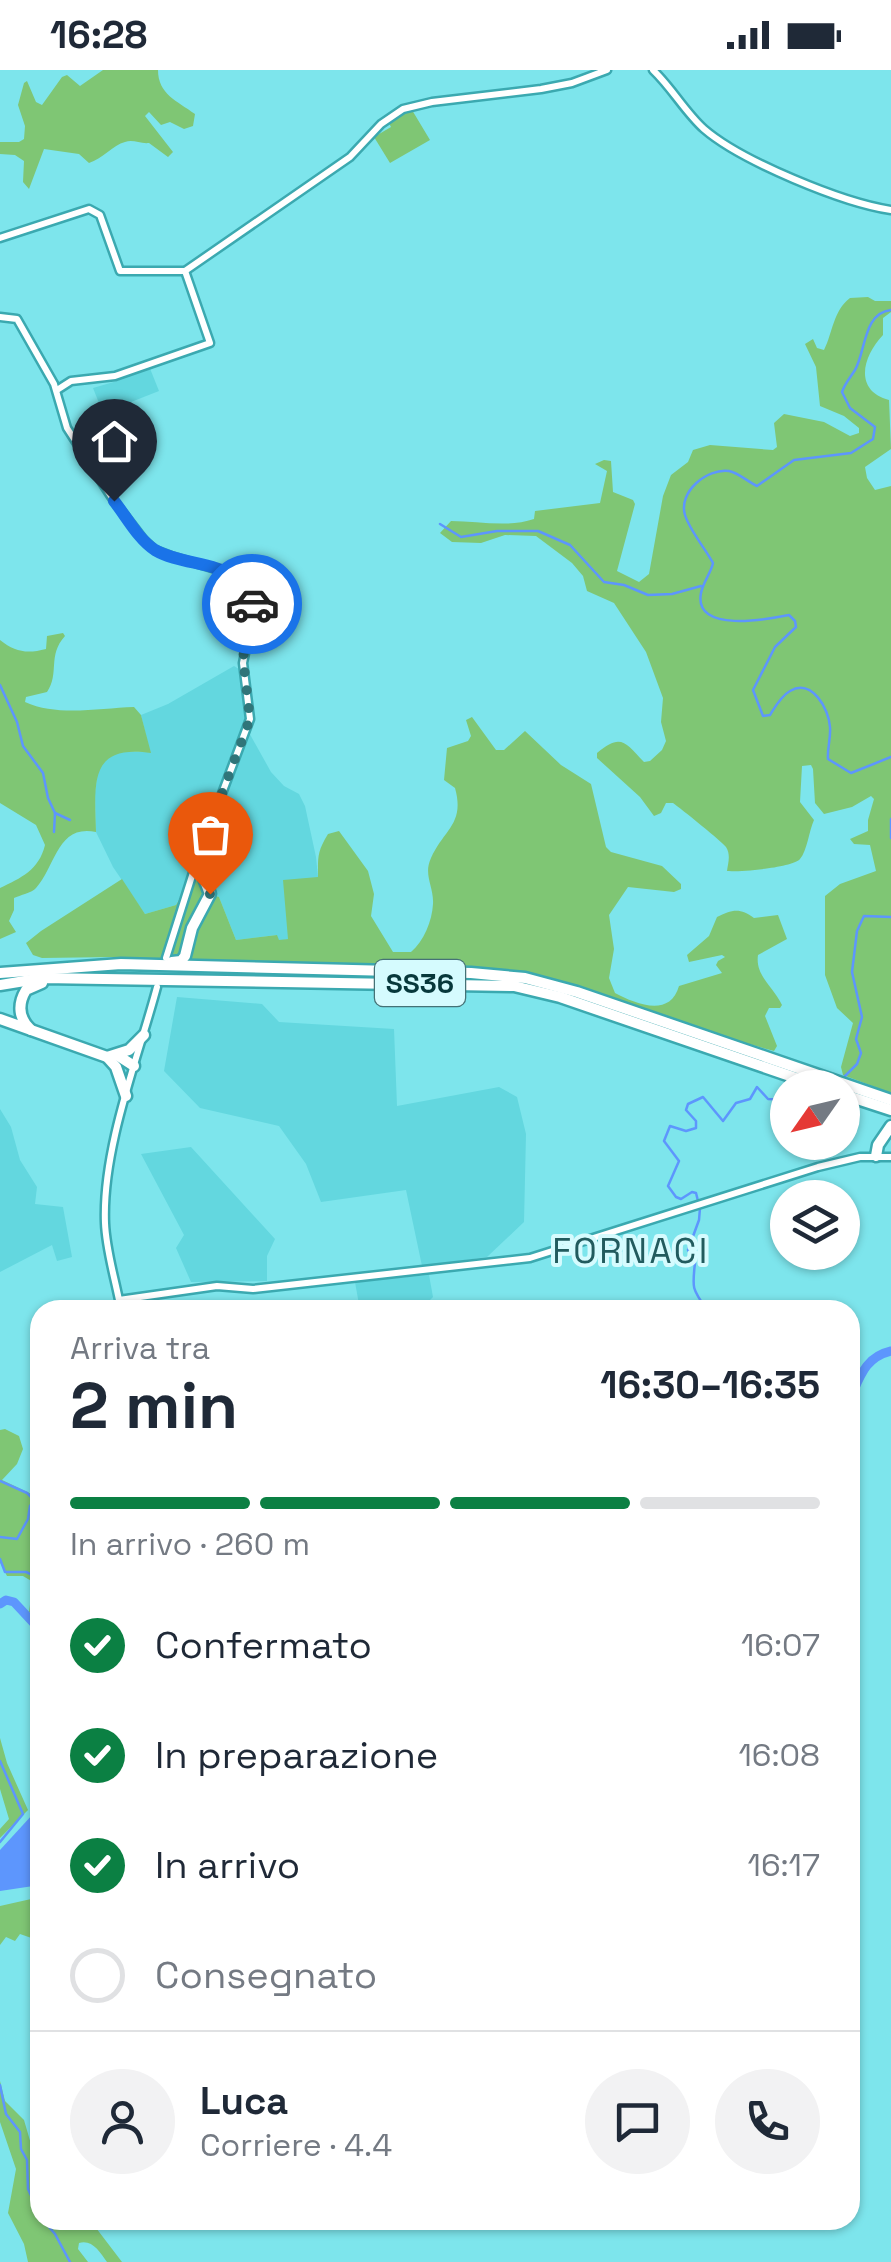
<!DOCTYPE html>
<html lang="it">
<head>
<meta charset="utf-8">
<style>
	:root { --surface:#fff; --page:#f2f2f3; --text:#1f2937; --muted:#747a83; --line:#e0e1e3; --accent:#0b8043 }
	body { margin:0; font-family:"Space Grotesk",sans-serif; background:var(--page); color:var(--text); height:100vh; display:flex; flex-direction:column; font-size:38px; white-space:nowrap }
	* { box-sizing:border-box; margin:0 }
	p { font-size:32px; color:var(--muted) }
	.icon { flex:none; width:55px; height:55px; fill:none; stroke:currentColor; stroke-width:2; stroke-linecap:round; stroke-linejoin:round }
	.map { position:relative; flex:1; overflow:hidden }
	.drawer { position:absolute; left:30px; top:1230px; width:830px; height:930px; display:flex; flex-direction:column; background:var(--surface); border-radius:30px; box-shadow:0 2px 8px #0004 }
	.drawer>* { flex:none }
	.needle { width:65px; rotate:236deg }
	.controls { position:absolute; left:770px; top:1000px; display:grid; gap:20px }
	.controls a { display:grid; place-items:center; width:90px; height:90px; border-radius:50%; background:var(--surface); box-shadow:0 2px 8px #0004; font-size:50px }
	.pin { position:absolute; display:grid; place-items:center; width:85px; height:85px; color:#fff; margin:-102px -42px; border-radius:50% 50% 50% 0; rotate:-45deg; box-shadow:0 0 10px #0007 }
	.pin .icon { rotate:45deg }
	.courier { position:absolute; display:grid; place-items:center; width:100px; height:100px; margin:-50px; border:8px solid #1a73e8; border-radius:50%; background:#fff; color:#222; box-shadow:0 2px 12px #0007 }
	.head em { font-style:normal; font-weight:600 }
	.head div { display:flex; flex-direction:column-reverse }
	.head { display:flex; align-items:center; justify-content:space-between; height:170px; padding:0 40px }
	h1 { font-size:65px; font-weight:600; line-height:75px }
	.bar { display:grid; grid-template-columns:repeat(4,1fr); gap:15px 10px; align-content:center; height:120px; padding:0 40px }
	.bar i { height:12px; border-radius:8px; background:var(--line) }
	.bar .active { background:var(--accent) }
	.bar p { grid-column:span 4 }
	.line { display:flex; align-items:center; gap:25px; padding:0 40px; border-top:2px solid var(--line) }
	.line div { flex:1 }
	.round { display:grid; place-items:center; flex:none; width:105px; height:105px; border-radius:52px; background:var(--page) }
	ol { padding:0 40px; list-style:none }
	li { display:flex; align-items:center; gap:30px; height:110px }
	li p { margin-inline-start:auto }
	li .icon { padding:10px; border-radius:50%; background:var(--accent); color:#fff; stroke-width:4 }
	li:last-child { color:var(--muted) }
	li i { width:55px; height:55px; border:5px solid var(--line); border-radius:50% }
	.status { display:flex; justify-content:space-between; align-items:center; height:70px; padding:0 50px; background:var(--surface); direction:ltr }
	.status svg { height:28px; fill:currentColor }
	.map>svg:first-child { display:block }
</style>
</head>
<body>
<div class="status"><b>16:28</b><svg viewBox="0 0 49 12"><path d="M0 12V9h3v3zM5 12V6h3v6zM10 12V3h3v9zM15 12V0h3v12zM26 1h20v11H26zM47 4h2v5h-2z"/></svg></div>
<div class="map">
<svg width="891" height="2192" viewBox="0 0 891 2192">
	<rect width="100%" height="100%" fill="#7de5ec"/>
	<g fill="#63d7df">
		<polygon points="149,296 159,321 103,343 93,318 117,311"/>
		<polygon points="234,596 239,599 243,614 247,659 271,702 284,716 299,724 305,736 316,787 318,807 288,869 279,871 276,865 236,870 219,827 210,824 197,792 176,835 145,844 113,797 96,762 95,722 98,701 106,688 119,682 150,682 141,645 168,634"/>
		<polygon points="177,927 262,934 279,952 394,959 397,1036 499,1017 517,1027 526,1064 524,1152 487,1187 422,1196 406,1120 321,1132 306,1094 279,1056 200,1038 164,1001"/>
		<polygon points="0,1039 11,1057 20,1090 37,1117 35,1134 63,1137 72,1187 57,1191 52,1175 0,1202"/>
		<polygon points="191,1077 275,1169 267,1186 267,1211 191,1212 176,1178 184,1165 141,1084"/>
		<polygon points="429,1205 433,1227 420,1240 360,1240 355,1212"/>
	</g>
	<g fill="#7fc674">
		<path d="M103 0H158C158 24 177 31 195 44L193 56 184 59 170 52 161 55 149 42 145 46 173 82 168 87 149 73C140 74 133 69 125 72 113 75 102 89 89 93L79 84 44 79 29 119 23 112 24 91 15 85 0 84V72H19L24 69 25 56 18 35 24 13 27 11 36 32 42 35 62 7 67 5 80 16Z"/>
		<polygon points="412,40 430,70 390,93 374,67 391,57 388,51"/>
		<path d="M868 227 875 231H891V242L883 248V265C863 286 853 320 889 330L891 379 865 397 867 408 875 420 891 416V1023L843 1005 841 997 853 953 837 938 825 905V826L840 814 876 801 870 775 854 774 850 769 868 761V750L874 729 871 726 852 737 824 744 815 733 813 699 811 695 802 696 800 732 814 750C809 761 807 781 800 789 792 798 739 802 727 801 728 793 731 785 726 777 724 773 680 738 673 733H666L661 743 654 746 640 727 597 688V683C621 663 625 672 644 692L650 691 662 680 666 671 661 652 663 628 646 582 614 533 587 521 583 506 572 493 536 466 505 465 481 473 452 472 440 463 451 451C478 451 508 458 534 449L535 441 600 433 607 401 595 394 604 390 611 391 613 422 633 430 635 434 617 501 639 512 649 504 663 426 671 405 688 392 693 380 710 375 773 380 777 377 774 353 784 344 824 352 850 366 859 363V358L844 346 820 336 816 297 805 274 813 269 817 278 824 280C833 262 833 241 850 228Z"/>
		<path d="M63 563 65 566C47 586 60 603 47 622L26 627 25 632C58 647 99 638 134 637L141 645 151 683C88 674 95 714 96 762 57 754 56 796 36 818 32 823 20 825 14 828V840L9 851 16 862 0 869V818C21 808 39 800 45 775L36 755 0 733V570C15 582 27 584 46 579L47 566Z"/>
		<path d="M472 647 496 680H504L525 661 561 695 591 714 606 777 611 782 662 796 681 814V819L674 822 628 817 609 845 614 879 609 908 615 923C636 934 670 948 679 916L722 903 716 895 718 891 725 887 722 885 689 892 687 885 709 866 717 847C731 840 740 837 754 848L778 845 787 869 758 885C755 906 773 916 782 935L780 938H769L765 946 777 976 774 981 710 963 567 914 514 901 158 892 114 887 42 888 33 885 26 873 41 861 122 809 145 844 176 835 191 809 204 813 210 824 219 827 236 870 277 865 279 870 288 869 283 810 318 807C318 787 317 782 328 764L339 761 368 801 374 824 371 846 393 882H411C424 871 432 851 433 834 434 817 423 805 431 788 444 759 465 754 455 718L444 710 447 678 468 671 471 666 466 650Z"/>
		<polygon points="5,1359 19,1366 23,1379 17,1394 2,1410 40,1428 40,1552 29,1542 33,1512 23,1506 7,1506 0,1492 0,1360"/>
		<polygon points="0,1668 7,1693 28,1740 0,1768 0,1759 9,1749 0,1719"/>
		<polygon points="40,1827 40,1871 20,1864 15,1871 6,1867 0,1875 0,1836"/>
		<path d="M0 2011 5 2031 24 2050 33 2081 40 2083V2150H90L122 2192H107C100 2182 92 2169 79 2173L78 2179 88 2192H28L24 2174 8 2143 16 2099 0 2052Z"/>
	</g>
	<polygon fill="#5d96fd" points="33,1744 40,1744 40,1815 0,1821 0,1780"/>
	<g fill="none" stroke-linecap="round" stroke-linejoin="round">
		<g stroke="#5d96fd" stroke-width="2.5">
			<path d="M891 240C863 243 866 281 855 300 850 308 845 313 842 322L850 338 875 357 873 369 851 383 794 390 757 416C748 412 739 403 729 401 707 398 678 422 685 445 690 461 705 478 713 493 711 503 703 512 701 523 693 564 769 549 789 545L795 551 796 557 775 577 753 620 763 646 770 645C775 637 781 626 790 621 812 608 829 639 830 657 831 668 827 679 828 689L851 703 891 687"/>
			<polyline points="440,454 461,467 497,461 538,461 570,475 604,512 624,515 648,525 672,524 701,516"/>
			<polyline points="0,615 17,652 23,676 43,703 48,728 55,743 54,762"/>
			<polyline points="55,743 70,750"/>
			<polyline points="891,749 891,768"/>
			<polyline points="845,1006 857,994 861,983 856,969 862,947 852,902 857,861 864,846 891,847"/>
			<polyline points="698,1131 696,1123 692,1122 681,1129 676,1127 668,1116 679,1091 664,1071 670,1056 686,1061 696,1058 696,1051 686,1040 688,1034 703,1027 723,1051 736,1033 750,1029 757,1017 768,1029 788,1030"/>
			<path d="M700 1138 699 1150 688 1180 695 1193C692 1218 692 1219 707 1240"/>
			<polyline points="0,1411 27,1423 35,1431 30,1436 28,1449 17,1469 0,1467"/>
			<polyline points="0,1489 5,1502 26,1502 35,1506 32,1550"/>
			<polyline points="0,1691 23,1744 0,1772"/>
			<polyline points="0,2015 6,2044 20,2062 21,2079 27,2090 28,2119 40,2145"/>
			<polyline points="43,2150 55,2164 70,2192"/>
		</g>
		<g stroke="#5d96fd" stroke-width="9">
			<path d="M850 1329C860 1307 865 1287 891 1281"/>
			<polyline points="0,1534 6,1530 14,1532 40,1560"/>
		</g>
		<defs>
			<g id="tertiary">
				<path d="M653 0C672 18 685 42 704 59 741 91 843 133 891 140"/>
				<polyline points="0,168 89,139 100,145 120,201 185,201 350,87 381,54 403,39 432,32 541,19 572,13 607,0"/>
				<polyline points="0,247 17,249 54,314 67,358 114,431 144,470 155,480 171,486 236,505 248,516 251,525 251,554 243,593 250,649 197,790 166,888"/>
				<polyline points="57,320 71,311 115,306 210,273 185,201"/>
				<path d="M157 917C138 988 102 1079 105 1153 106 1179 114 1205 119 1230L217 1216 253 1219 530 1188 818 1097 860 1087H891"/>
			</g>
			<g id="trunk">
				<polyline points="172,892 181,891 185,886 192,858 210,824 197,790"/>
				<polyline points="0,903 121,894 471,903 525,908 577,922 891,1030"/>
				<polyline points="0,915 43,908 514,916 560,927 825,1018"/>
				<polyline points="0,949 107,987 116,997 126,1026"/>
				<path d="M31 960C19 949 17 935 26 920L42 913"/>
				<polyline points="117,985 134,996"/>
				<polyline points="107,987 129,980 144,965"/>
				<polyline points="842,1024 891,1040"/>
				<polyline points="876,1086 878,1075 891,1056"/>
			</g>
		</defs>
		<use href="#tertiary" stroke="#3ba9b0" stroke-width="11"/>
		<use href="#trunk" stroke="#3ba9b0" stroke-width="15"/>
		<use href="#tertiary" stroke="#fff" stroke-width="6"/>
		<use href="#trunk" stroke="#fff" stroke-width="10"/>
	</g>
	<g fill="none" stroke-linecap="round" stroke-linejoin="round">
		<polyline stroke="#307579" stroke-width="10" stroke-dasharray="0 18" points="210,824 197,790 250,649 243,588 252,534"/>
		<path stroke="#1a73e8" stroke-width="12" d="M114 431C126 446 138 469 155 480 187 499 246 489 252 534"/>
	</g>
	<g text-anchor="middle" stroke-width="8" stroke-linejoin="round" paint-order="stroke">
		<rect fill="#d5fbfe" stroke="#457276" stroke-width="2.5" x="375" y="890" width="90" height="46" rx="8"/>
		<g font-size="28" font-weight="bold" fill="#07383b">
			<text x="420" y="923">SS36</text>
		</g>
		<g font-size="35" letter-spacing="2.5" fill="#225b5e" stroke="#d5fbfe">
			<text x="631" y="1193">FORNACI</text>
		</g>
	</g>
</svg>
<div class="controls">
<a><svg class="needle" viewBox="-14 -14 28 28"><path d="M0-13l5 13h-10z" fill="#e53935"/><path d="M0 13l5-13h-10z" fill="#747a83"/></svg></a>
<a><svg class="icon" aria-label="layers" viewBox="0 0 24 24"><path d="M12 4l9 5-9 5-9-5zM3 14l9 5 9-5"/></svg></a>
</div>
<div class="pin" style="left:210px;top:824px;background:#ea580c"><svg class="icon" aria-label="bag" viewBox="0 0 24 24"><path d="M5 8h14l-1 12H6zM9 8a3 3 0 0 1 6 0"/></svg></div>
<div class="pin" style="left:114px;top:431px;background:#1f2937"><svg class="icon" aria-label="home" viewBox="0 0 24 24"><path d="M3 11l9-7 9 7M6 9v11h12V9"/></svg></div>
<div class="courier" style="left:252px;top:534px"><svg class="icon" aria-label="car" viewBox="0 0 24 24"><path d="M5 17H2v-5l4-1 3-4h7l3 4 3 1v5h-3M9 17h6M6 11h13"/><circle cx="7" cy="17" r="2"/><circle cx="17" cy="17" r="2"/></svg></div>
<section class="drawer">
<div class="head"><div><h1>2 min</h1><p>Arriva tra</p></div><em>16:30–16:35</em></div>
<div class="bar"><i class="active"></i><i class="active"></i><i class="active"></i><i></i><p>In arrivo · 260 m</p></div>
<ol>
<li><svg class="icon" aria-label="check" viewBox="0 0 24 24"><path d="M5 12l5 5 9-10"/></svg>Confermato<p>16:07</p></li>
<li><svg class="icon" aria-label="check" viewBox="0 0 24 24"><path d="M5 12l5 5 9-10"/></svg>In preparazione<p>16:08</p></li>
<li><svg class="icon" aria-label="check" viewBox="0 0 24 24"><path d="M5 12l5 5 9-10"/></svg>In arrivo<p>16:17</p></li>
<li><i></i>Consegnato</li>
</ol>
<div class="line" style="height:180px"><a class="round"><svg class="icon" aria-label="person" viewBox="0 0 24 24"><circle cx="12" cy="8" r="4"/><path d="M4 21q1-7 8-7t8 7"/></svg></a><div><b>Luca</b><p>Corriere · 4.4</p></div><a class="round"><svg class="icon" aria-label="chat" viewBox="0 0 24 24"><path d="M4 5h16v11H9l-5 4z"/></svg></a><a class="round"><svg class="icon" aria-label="phone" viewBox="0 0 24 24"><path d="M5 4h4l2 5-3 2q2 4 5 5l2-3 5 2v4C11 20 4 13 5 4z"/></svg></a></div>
</section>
</div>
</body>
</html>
